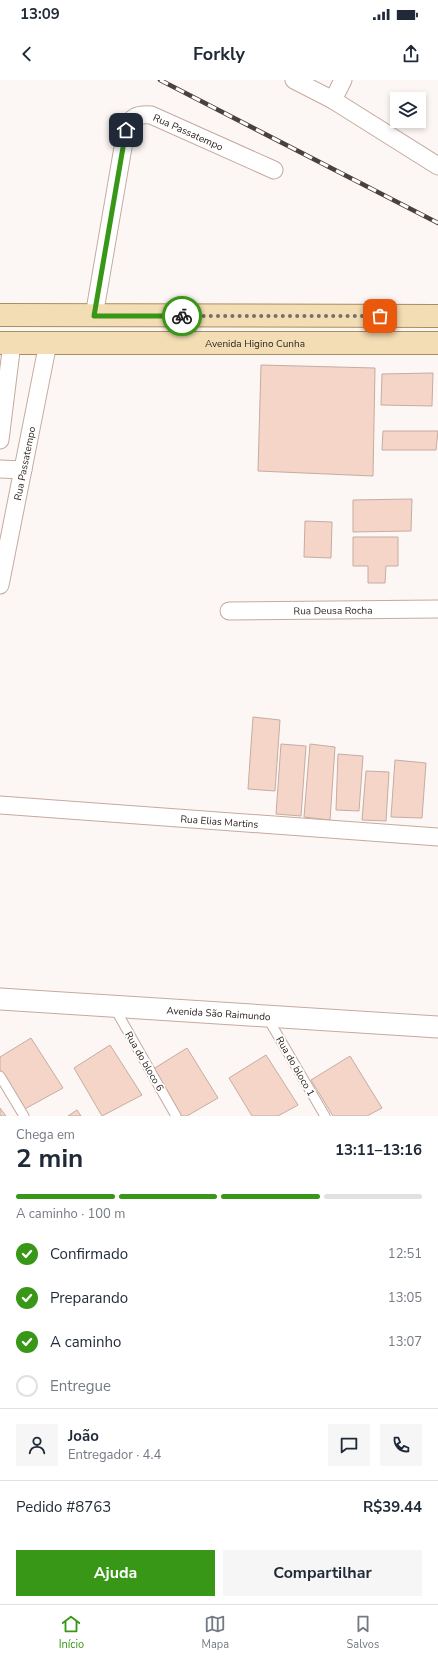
<!DOCTYPE html>
<html lang="pt">
<head>
<meta charset="utf-8">
<style>
	:root { --surface:#fff; --page:#f6f6f7; --text:#1f2937; --muted:#747a83; --line:#e0e1e3; --accent:#389716 }
	body { margin:0; font-family:"Nunito Sans",sans-serif; background:var(--page); color:var(--text); height:100vh; display:flex; flex-direction:column; font-size:15px; white-space:nowrap }
	* { box-sizing:border-box; margin:0 }
	p { font-size:13px; color:var(--muted) }
	.icon { flex:none; width:22px; height:22px; fill:none; stroke:currentColor; stroke-width:2; stroke-linecap:round; stroke-linejoin:round }
	.map { position:relative; height:1036px; overflow:hidden }
	.details { display:flex; flex-direction:column; background:var(--surface); flex:1 }
	.details>* { flex:none }
	.buttons { position:absolute; left:390px; top:12px; display:grid; gap:8px }
	.buttons a { display:grid; place-items:center; width:36px; height:36px; border-radius:0px; background:var(--surface); box-shadow:0 2px 6px #0003; font-size:20px }
	.pin { position:absolute; display:grid; place-items:center; width:34px; height:34px; color:#fff; margin:-17px; border-radius:8px; box-shadow:0 2px 6px #0006 }
	.courier { position:absolute; display:grid; place-items:center; width:40px; height:40px; margin:-20px; border:3px solid #389716; border-radius:50%; background:#fff; color:#222; box-shadow:0 1px 5px #0007 }
	.overview em { font-style:normal; font-weight:700 }
	.overview div { display:flex; flex-direction:column-reverse }
	.overview { display:flex; align-items:center; justify-content:space-between; height:68px; padding:0 16px }
	h1 { font-size:26px; font-weight:700; line-height:30px }
	.bar { display:grid; grid-template-columns:repeat(4,1fr); gap:6px 4px; align-content:center; height:48px; padding:0 16px }
	.bar i { height:5px; border-radius:3px; background:var(--line) }
	.bar .selected { background:var(--accent) }
	.bar p { grid-column:span 4 }
	.line { display:flex; align-items:center; gap:10px; padding:0 16px; border-top:1px solid var(--line) }
	.line div { flex:1 }
	.round { display:grid; place-items:center; flex:none; width:42px; height:42px; border-radius:0px; background:var(--page) }
	ol { padding:0 16px; list-style:none }
	li { display:flex; align-items:center; gap:12px; height:44px }
	li p { margin-inline-start:auto }
	li .icon { padding:4px; border-radius:50%; background:var(--accent); color:#fff; stroke-width:4 }
	li:last-child { color:var(--muted) }
	li i { width:22px; height:22px; border:2px solid var(--line); border-radius:50% }
	.action { display:flex; gap:8px; margin-top:auto; padding:8px 16px }
	.action a { flex:1; height:46px; border-radius:0px; background:var(--accent); color:#fff; font-size:16px; font-weight:700; line-height:46px; text-align:center }
	.action a+a { background:var(--page); color:var(--text) }
	.status { display:flex; justify-content:space-between; align-items:center; height:28px; padding:0 20px; background:var(--surface); direction:ltr }
	.status svg { height:11px; fill:currentColor }
	header { display:flex; justify-content:space-between; align-items:center; height:52px; padding:0 16px; background:var(--surface); font-size:18px; font-weight:700 }
	.menu { display:flex; justify-content:space-around; align-items:center; height:56px; border-top:1px solid var(--line); background:var(--surface); font-size:11px; color:var(--muted) }
	.menu a { display:grid; justify-items:center; gap:2px }
	.menu .selected { color:var(--accent) }
	.map>svg:first-child { display:block }
</style>
</head>
<body>
<div class="status"><b>13:09</b><svg viewBox="0 0 49 12"><path d="M0 12V9h3v3zM5 12V6h3v6zM10 12V3h3v9zM15 12V0h3v12zM26 1h20v11H26zM47 4h2v5h-2z"/></svg></div>
<header><svg class="icon" aria-label="back" viewBox="0 0 24 24"><path d="M15 5l-7 7 7 7"/></svg>Forkly<svg class="icon" aria-label="share" viewBox="0 0 24 24"><path d="M12 15V3M7 8l5-5 5 5M5 13v7h14v-7"/></svg></header>
<div class="map">
<svg width="438" height="1036" viewBox="0 0 438 1036">
	<rect width="100%" height="100%" fill="#fcf6f4"/>
	<g fill="#f4d5c8" stroke="#c7aca1">
		<polygon points="261,285 375,288 373,396 258,391"/>
		<polygon points="433,293 432,326 381,325 382,294"/>
		<polygon points="383,351 438,351 436,370 382,370"/>
		<polygon points="412,419 411,451 353,452 353,420"/>
		<polygon points="305,441 332,442 331,478 304,477"/>
		<polygon points="353,457 398,457 398,486 386,486 385,503 368,503 368,486 353,486"/>
		<polygon points="253,637 280,640 275,711 248,709"/>
		<polygon points="281,664 306,666 301,736 276,734"/>
		<polygon points="310,664 335,667 330,740 304,737"/>
		<polygon points="338,674 363,676 359,731 336,730"/>
		<polygon points="395,680 426,683 422,738 391,737"/>
		<polygon points="366,691 389,692 386,741 362,740"/>
		<polygon points="31,958 63,1008 23,1030 0,990 0,977"/>
		<polygon points="110,965 142,1015 102,1036 74,988"/>
		<polygon points="187,968 218,1018 187,1036 177,1036 150,991"/>
		<polygon points="266,975 298,1025 278,1036 252,1036 229,998"/>
		<polygon points="350,976 382,1028 367,1036 333,1036 311,1000"/>
		<polygon points="0,1028 6,1036 0,1036"/>
		<polygon points="77,1030 81,1036 68,1036"/>
	</g>
	<g fill="none" stroke-linecap="round" stroke-linejoin="round">
		<defs>
			<g id="service">
				<polyline points="114,927 176,1036"/>
				<polyline points="267,937 325,1036"/>
				<polyline points="0,996 24,1036"/>
			</g>
			<g id="minor">
				<polyline points="294,0 333,20 438,86"/>
				<polyline points="333,20 343,0"/>
				<path id="s1" d="M94 236 126 50C130 37 137 34 151 35L274 90"/>
				<polyline points="0,360 12,263"/>
				<polyline points="0,389 23,390"/>
				<path id="s2" d="M0 505 48 263"/>
				<path id="s3" d="M229 531 438 529"/>
				<path id="s4" d="M0 725 438 757"/>
			</g>
			<g id="tertiary">
				<path id="s5" d="M0 919 438 947"/>
			</g>
			<g id="primary">
				<polyline points="0,235 438,236"/>
				<path id="s6" d="M0 263H438"/>
			</g>
		</defs>
		<use href="#service" stroke="#c5aa9f" stroke-width="11"/>
		<use href="#minor" stroke="#c5aa9f" stroke-width="19"/>
		<use href="#tertiary" stroke="#c5aa9f" stroke-width="23"/>
		<use href="#primary" stroke="#a98e5f" stroke-width="24"/>
		<use href="#service" stroke="#fff" stroke-width="9"/>
		<use href="#minor" stroke="#fff" stroke-width="17"/>
		<use href="#tertiary" stroke="#fff" stroke-width="21"/>
		<use href="#primary" stroke="#f3ddb4" stroke-width="22"/>
		<defs>
			<polyline id="rail" points="160,0 438,143"/>
		</defs>
		<use href="#rail" stroke="#4a403c" stroke-width="4.5"/>
		<use href="#rail" stroke="#fff" stroke-width="3" stroke-dasharray="9" stroke-linecap="butt"/>
	</g>
	<g fill="none" stroke-linecap="round" stroke-linejoin="round">
		<polyline stroke="#766e6a" stroke-width="4" stroke-dasharray="0 7.2" points="182,236 380,236"/>
		<polyline stroke="#389716" stroke-width="5" points="126,50 94,236 182,236"/>
	</g>
	<g text-anchor="middle" stroke-width="3.5" stroke-linejoin="round" paint-order="stroke">
		<g font-size="10" fill="#2e241f" stroke="#fff">
			<text dy="4" stroke="none"><textPath href="#s1" startOffset="262">Rua Passatempo</textPath></text>
			<text dy="4" stroke="none"><textPath href="#s6" startOffset="255">Avenida Higino Cunha</textPath></text>
			<text dy="4" stroke="none"><textPath href="#s2" startOffset="124">Rua Passatempo</textPath></text>
			<text dy="4" stroke="none"><textPath href="#s3" startOffset="104">Rua Deusa Rocha</textPath></text>
			<text dy="4" stroke="none"><textPath href="#s4" startOffset="220">Rua Elias Martins</textPath></text>
			<text dy="4" stroke="none"><textPath href="#s5" startOffset="219">Avenida São Raimundo</textPath></text>
			<text transform="translate(145 981) rotate(60)" y="4">Rua do bloco 6</text>
			<text transform="translate(296 986) rotate(60)" y="4">Rua do bloco 1</text>
		</g>
	</g>
</svg>
<div class="buttons">
<a><svg class="icon" aria-label="layers" viewBox="0 0 24 24"><path d="M12 4l9 5-9 5-9-5zM3 14l9 5 9-5"/></svg></a>
</div>
<div class="pin" style="left:380px;top:236px;background:#ea580c"><svg class="icon" aria-label="bag" viewBox="0 0 24 24"><path d="M5 8h14l-1 12H6zM9 8a3 3 0 0 1 6 0"/></svg></div>
<div class="pin" style="left:126px;top:50px;background:#1f2937"><svg class="icon" aria-label="home" viewBox="0 0 24 24"><path d="M3 11l9-7 9 7M6 9v11h12V9"/></svg></div>
<div class="courier" style="left:182px;top:236px"><svg class="icon" aria-label="bike" viewBox="0 0 24 24"><circle cx="6" cy="16" r="4"/><circle cx="18" cy="16" r="4"/><path d="M6 16l4-8h5l3 8M10 8l3 8H6M13 5h3"/></svg></div>
</div>
<section class="details">
<div class="overview"><div><h1>2 min</h1><p>Chega em</p></div><em>13:11–13:16</em></div>
<div class="bar"><i class="selected"></i><i class="selected"></i><i class="selected"></i><i></i><p>A caminho · 100 m</p></div>
<ol>
<li><svg class="icon" aria-label="check" viewBox="0 0 24 24"><path d="M5 12l5 5 9-10"/></svg>Confirmado<p>12:51</p></li>
<li><svg class="icon" aria-label="check" viewBox="0 0 24 24"><path d="M5 12l5 5 9-10"/></svg>Preparando<p>13:05</p></li>
<li><svg class="icon" aria-label="check" viewBox="0 0 24 24"><path d="M5 12l5 5 9-10"/></svg>A caminho<p>13:07</p></li>
<li><i></i>Entregue</li>
</ol>
<div class="line" style="height:72px"><a class="round"><svg class="icon" aria-label="person" viewBox="0 0 24 24"><circle cx="12" cy="8" r="4"/><path d="M4 21q1-7 8-7t8 7"/></svg></a><div><b>João</b><p>Entregador · 4.4</p></div><a class="round"><svg class="icon" aria-label="chat" viewBox="0 0 24 24"><path d="M4 5h16v11H9l-5 4z"/></svg></a><a class="round"><svg class="icon" aria-label="phone" viewBox="0 0 24 24"><path d="M5 4h4l2 5-3 2q2 4 5 5l2-3 5 2v4C11 20 4 13 5 4z"/></svg></a></div>
<div class="line" style="height:52px"><div>Pedido #8763</div><b>R$39.44</b></div>
<div class="action"><a>Ajuda</a><a>Compartilhar</a></div>
</section>
<nav class="menu">
<a class="selected"><svg class="icon" aria-label="home" viewBox="0 0 24 24"><path d="M3 11l9-7 9 7M6 9v11h12V9"/></svg>Início</a>
<a><svg class="icon" aria-label="map" viewBox="0 0 24 24"><path d="M3 6l6-2 6 2 6-2v14l-6 2-6-2-6 2zM9 4v14M15 6v14"/></svg>Mapa</a>
<a><svg class="icon" aria-label="saved" viewBox="0 0 24 24"><path d="M7 4h10v16l-5-4-5 4z"/></svg>Salvos</a>
</nav>
</body>
</html>
